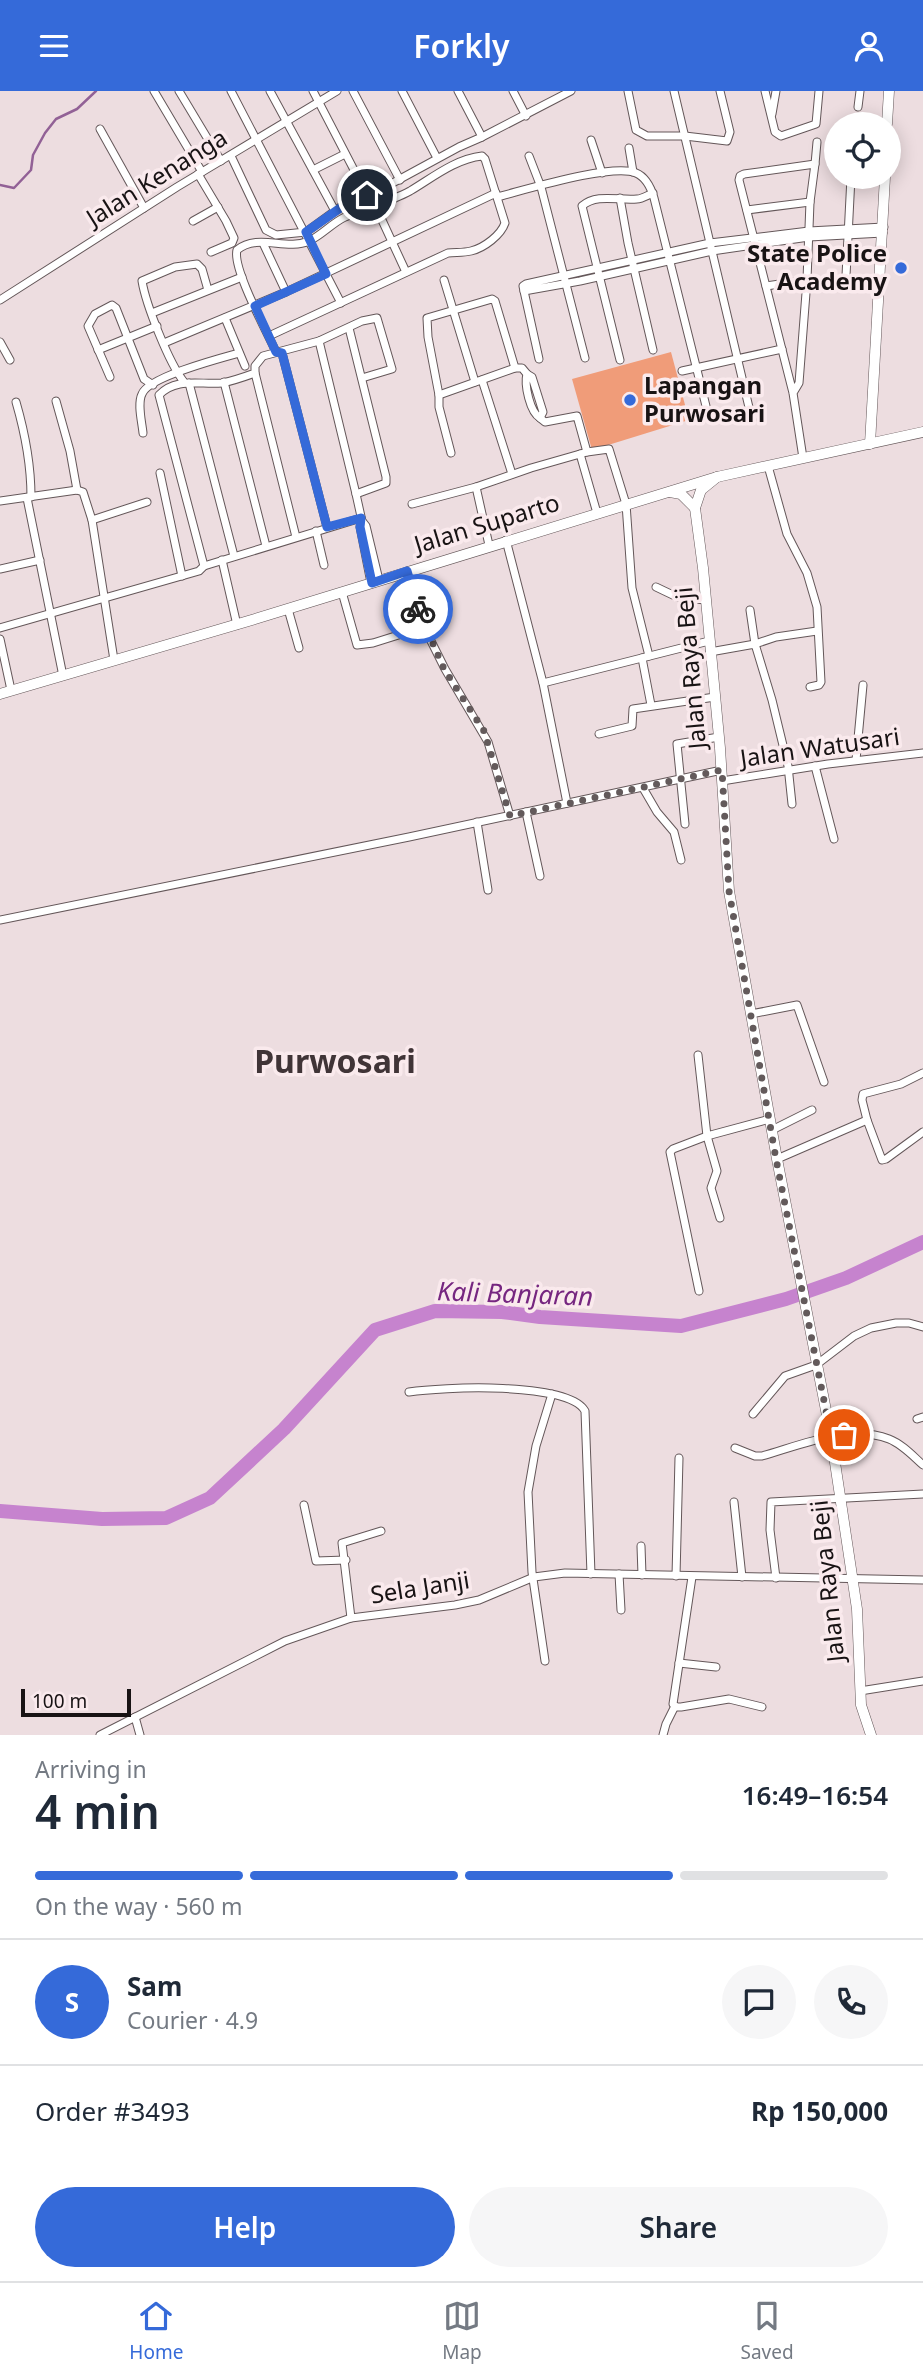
<!DOCTYPE html>
<html lang="en">
<head>
<meta charset="utf-8">
<style>
	:root { --surface:#fff; --page:#f6f6f7; --text:#1f2937; --muted:#747a83; --line:#e0e1e3; --accent:#356ad9 }
	body { margin:0; font-family:"Noto Sans",sans-serif; background:var(--page); color:var(--text); height:100vh; display:flex; flex-direction:column; font-size:26px; white-space:nowrap }
	* { box-sizing:border-box; margin:0 }
	p { font-size:23px; color:var(--muted) }
	.icon { flex:none; width:38px; height:38px; fill:none; stroke:currentColor; stroke-width:2; stroke-linecap:round; stroke-linejoin:round }
	.map { position:relative; height:1644px; overflow:hidden }
	.drawer { display:flex; flex-direction:column; background:var(--surface); flex:1 }
	.drawer>* { flex:none }
	.controls { position:absolute; left:824px; top:21px; display:grid; gap:14px }
	.controls a { display:grid; place-items:center; width:77px; height:77px; border-radius:50%; background:var(--surface); box-shadow:0 4px 18px #0003; font-size:35px }
	.scale { position:absolute; left:21px; bottom:18px; width:110px; box-sizing:border-box; padding-left:7px; border:4px solid #181314; border-top:0; font-size:19px; line-height:24px; white-space:nowrap; color:#181314; -webkit-text-stroke:5px #faeaed; paint-order:stroke }
	.pin { position:absolute; display:grid; place-items:center; width:60px; height:60px; color:#fff; margin:-30px; border:4px solid #fff; border-radius:50%; box-shadow:0 2px 7px #0007 }
	.courier { position:absolute; display:grid; place-items:center; width:70px; height:70px; margin:-35px; border:5px solid #356ad9; border-radius:50%; background:#fff; color:#222; box-shadow:0 2px 9px #0007 }
	.overview em { font-style:normal; font-weight:600 }
	.overview div { display:flex; flex-direction:column-reverse }
	.overview { display:flex; align-items:center; justify-content:space-between; height:119px; padding:0 35px }
	h1 { font-size:46px; font-weight:600; line-height:52px }
	.bar { display:grid; grid-template-columns:repeat(4,1fr); gap:10px 7px; align-content:center; height:84px; padding:0 35px }
	.bar i { height:9px; border-radius:5px; background:var(--line) }
	.bar .current { background:var(--accent) }
	.bar p { grid-column:span 4 }
	.line { display:flex; align-items:center; gap:18px; padding:0 35px; border-top:2px solid var(--line) }
	.line div { flex:1 }
	.round { display:grid; place-items:center; flex:none; width:74px; height:74px; border-radius:37px; background:var(--page) }
	.primary-button { display:flex; gap:14px; margin-top:auto; padding:14px 35px }
	.primary-button a { flex:1; height:80px; border-radius:42px; background:var(--accent); color:#fff; font-size:28px; font-weight:600; line-height:80px; text-align:center }
	.primary-button a+a { background:var(--page); color:var(--text) }
	header { display:flex; justify-content:space-between; align-items:center; height:91px; padding:0 35px; background:var(--accent); color:#fff; font-size:32px; font-weight:600 }
	.tab-bar { display:flex; justify-content:space-around; align-items:center; height:98px; border-top:2px solid var(--line); background:var(--surface); font-size:19px; color:var(--muted) }
	.tab-bar a { display:grid; justify-items:center; gap:4px }
	.tab-bar .current { color:var(--accent) }
	.map>svg:first-child { display:block }
</style>
</head>
<body>
<header><svg class="icon" aria-label="menu" viewBox="0 0 24 24"><path d="M4 6h16M4 12h16M4 18h16"/></svg>Forkly<svg class="icon" aria-label="person" viewBox="0 0 24 24"><circle cx="12" cy="8" r="4"/><path d="M4 21q1-7 8-7t8 7"/></svg></header>
<div class="map">
<svg width="923" height="1644" viewBox="0 0 923 1644">
	<rect width="100%" height="100%" fill="#eddde0"/>
	<polygon fill="#f09c79" points="671,261 689,329 592,359 572,288"/>
	<g fill="none" stroke-linecap="round" stroke-linejoin="round">
		<polyline stroke="#926196" stroke-width="2.5" points="0,94 14,97 31,79 33,64 45,42 56,28 77,18 96,0"/>
		<polyline stroke="#c683ce" stroke-width="14" points="0,1420 102,1428 166,1427 210,1407 284,1338 375,1239 435,1220 502,1221 540,1226 681,1235 786,1208 846,1187 923,1151"/>
		<defs>
			<g id="street">
				<polyline points="154,0 202,81"/>
				<polyline points="179,0 221,70"/>
				<polyline points="231,0 341,212"/>
				<polyline points="270,0 335,120"/>
				<polyline points="313,0 367,104"/>
				<polyline points="353,0 400,89"/>
				<polyline points="402,0 437,67"/>
				<polyline points="458,0 482,46"/>
				<polyline points="513,0 526,25"/>
				<polyline points="628,0 636,39 647,45 685,45 727,50 730,41 720,0"/>
				<polyline points="674,0 752,329"/>
				<polyline points="765,0 775,41 781,45 816,33 819,0"/>
				<polyline points="858,16 860,0"/>
				<polyline points="772,23 776,0"/>
				<polyline points="100,38 144,117"/>
				<polyline points="591,49 602,82"/>
				<polyline points="629,57 633,81"/>
				<polyline points="231,65 266,139 276,144 306,141 346,112 389,94 459,56 482,46 571,0"/>
				<polyline points="529,65 541,96 585,267"/>
				<polyline points="815,73 817,51"/>
				<polyline points="313,79 345,63"/>
				<polyline points="198,83 226,130 234,147 232,152 211,161"/>
				<path d="M497 106C525 99 612 72 636 82 646 86 651 97 654 107L708 323"/>
				<polyline points="620,107 628,152 653,259"/>
				<polyline points="375,114 406,181"/>
				<polyline points="747,119 810,111"/>
				<polyline points="193,130 218,116"/>
				<polyline points="883,142 809,146 712,160 580,190 524,200 523,195 526,193 710,152 809,140 884,136"/>
				<polyline points="263,152 286,201"/>
				<polyline points="846,185 851,86"/>
				<polyline points="444,189 475,291"/>
				<polyline points="766,195 807,189"/>
				<polyline points="524,200 539,268"/>
				<polyline points="0,209 177,96 337,0"/>
				<polyline points="152,222 242,186"/>
				<polyline points="225,227 245,275"/>
				<polyline points="349,237 386,386 386,392 356,403"/>
				<path d="M269 245 448 162C455 161 463 162 471 160 484 157 501 144 505 132L485 68 482 65C455 68 432 87 410 100 390 111 366 117 345 126 332 132 322 144 309 150 286 160 258 142 237 159 232 177 267 241 276 261"/>
				<polyline points="319,250 356,403 362,430 360,436 371,492"/>
				<polyline points="0,251 10,269"/>
				<polyline points="164,252 286,201 496,102"/>
				<polyline points="98,259 157,235"/>
				<polyline points="282,262 327,436"/>
				<path d="M620 269 582 115C597 102 619 110 637 108 642 108 648 104 653 102"/>
				<polyline points="682,280 782,258"/>
				<polyline points="255,282 296,446"/>
				<path d="M527 283 532 286 543 321 540 327C530 321 524 294 527 283Z"/>
				<polyline points="110,286 88,235 95,223 112,214 116,217 144,288 153,294"/>
				<polyline points="482,289 512,383"/>
				<path d="M184 291C169 272 146 214 142 190L175 176 197 173 202 178 208 199"/>
				<polyline points="224,291 266,455"/>
				<polyline points="189,292 234,465"/>
				<polyline points="793,302 799,292 807,189 810,111 815,73 744,83 740,85 739,89 793,302 803,367"/>
				<polyline points="439,304 515,277 522,277 527,283"/>
				<polyline points="56,310 70,360 77,399"/>
				<path d="M16 311C25 342 31 374 31 406"/>
				<polyline points="540,327 545,331 577,325 587,361"/>
				<path d="M143 342C142 331 137 313 142 303 148 286 221 267 239 262"/>
				<polyline points="451,362 439,316 439,304 428,246 427,227 492,208 495,210 515,277"/>
				<polyline points="580,363 597,422"/>
				<polyline points="768,375 787,443 807,482 817,516 821,591 819,594 810,596"/>
				<polyline points="160,382 182,485"/>
				<polyline points="27,407 63,585"/>
				<polyline points="0,410 77,399 83,401 92,429 114,569"/>
				<polyline points="412,413 476,396"/>
				<path d="M361 427 204 475 159 304C176 286 200 294 222 292 233 290 244 286 255 282V275L263 265 319 250 362 230 377 227 392 278 362 287"/>
				<polyline points="92,429 147,411"/>
				<polyline points="362,430 366,435 379,489"/>
				<polyline points="316,440 324,474"/>
				<polyline points="506,449 543,592 567,712"/>
				<polyline points="489,454 476,396 531,377 587,361 609,358 626,413 632,497 649,565"/>
				<polyline points="222,469 237,534"/>
				<polyline points="0,478 40,469"/>
				<polyline points="407,480 424,536 445,578 488,651 510,725"/>
				<polyline points="656,496 677,506 705,509"/>
				<polyline points="342,501 357,554 373,552 424,536"/>
				<polyline points="288,518 299,557"/>
				<polyline points="750,519 755,553 776,546 817,540"/>
				<polyline points="0,537 199,480 204,475"/>
				<polyline points="0,548 11,599"/>
				<polyline points="710,561 755,553 772,609 788,675 792,713"/>
				<polyline points="642,567 651,614"/>
				<polyline points="543,592 709,550"/>
				<polyline points="599,643 632,635 633,618 715,606"/>
				<polyline points="856,669 863,594"/>
				<polyline points="815,675 834,748"/>
				<polyline points="722,690 828,673 923,662"/>
				<polyline points="643,697 657,721 674,741 681,769"/>
				<polyline points="526,721 540,785"/>
				<polyline points="477,731 488,799"/>
				<polyline points="685,733 677,653 719,646"/>
				<polyline points="0,829 409,746 722,679"/>
				<polyline points="751,923 797,914 824,991"/>
				<polyline points="698,964 707,1045 717,1080 711,1097 720,1127"/>
				<polyline points="867,1029 862,1009 863,1003 901,993 923,982"/>
				<polyline points="772,1039 812,1019"/>
				<polyline points="777,1068 867,1029 882,1069 886,1068 923,1041"/>
				<polyline points="699,1200 670,1061 673,1058 707,1045 770,1028"/>
				<path d="M409 1301C440 1296 569 1290 585 1320L591 1483"/>
				<polyline points="753,1323 785,1285 816,1274 854,1245 871,1237 896,1232 909,1232 923,1236"/>
				<polyline points="917,1328 923,1326"/>
				<path d="M735 1357 755 1365H762C801 1354 849 1333 889 1348 902 1353 913 1365 923 1374"/>
				<polyline points="734,1411 742,1486"/>
				<polyline points="304,1414 316,1470 346,1469"/>
				<polyline points="641,1455 642,1484"/>
				<polyline points="619,1483 621,1519"/>
				<polyline points="676,1485 679,1367"/>
				<polyline points="692,1486 673,1613 676,1616 681,1616 729,1608 762,1616"/>
				<polyline points="776,1487 770,1439 771,1411 923,1403"/>
				<polyline points="351,1527 342,1452 381,1440"/>
				<polyline points="545,1570 532,1481 528,1401 536,1355 552,1303"/>
				<polyline points="679,1572 716,1576"/>
				<polyline points="860,1600 923,1590"/>
				<polyline points="135,1626 140,1644"/>
				<polyline points="100,1644 285,1550 351,1527 455,1514 479,1509 534,1486 565,1482 923,1489"/>
				<polyline points="663,1644 666,1633 675,1615"/>
			</g>
			<g id="secondary">
				<polyline points="887,33 889,0"/>
				<polyline points="870,353 885,86"/>
				<polyline points="717,386 701,399 695,417 703,477 720,657 729,800 777,1068 831,1345 857,1518 861,1614 871,1644"/>
				<polyline points="670,401 681,403 695,417"/>
				<polyline points="0,603 255,528 717,386 923,341"/>
			</g>
		</defs>
		<use href="#street" stroke="#645759" stroke-width="9"/>
		<use href="#secondary" stroke="#645759" stroke-width="11"/>
		<use href="#street" stroke="#fff" stroke-width="7"/>
		<use href="#secondary" stroke="#fff" stroke-width="10"/>
	</g>
	<g fill="none" stroke-linecap="round" stroke-linejoin="round">
		<polyline stroke="#635a5b" stroke-width="7" stroke-dasharray="0 12.6" points="418,518 444,578 484,640 510,725 722,679 729,800 776,1068 831,1345 844,1344"/>
		<polyline stroke="#356ad9" stroke-width="9" points="367,104 346,113 306,141 326,183 255,215 276,261 282,262 327,436 361,427 360,436 372,492 407,480 418,518"/>
	</g>
	<g fill="#356ad9" stroke="#faeaed" stroke-width="2.5">
		<circle cx="901" cy="177" r="7"/>
		<circle cx="630" cy="309" r="7"/>
	</g>
	<g text-anchor="middle" stroke-width="7" stroke-linejoin="round" paint-order="stroke">
		<g font-size="24" fill="#181314" stroke="#faeaed">
			<text transform="translate(157 87) rotate(-32)" y="8">Jalan Kenanga</text>
			<text transform="translate(487 433) rotate(-17)" y="8">Jalan Suparto</text>
			<text transform="translate(691 577) rotate(-95)" y="8">Jalan Raya Beji</text>
			<text transform="translate(820 657) rotate(-8)" y="8">Jalan Watusari</text>
			<text transform="translate(828 1490) rotate(-96)" y="8">Jalan Raya Beji</text>
			<text transform="translate(420 1497) rotate(-9)" y="8">Sela Janji</text>
		</g>
		<g font-size="24" font-weight="bold" fill="#181314" stroke="#faeaed" text-anchor="end">
			<text x="887" y="171">State Police<tspan x="887" dy="28">Academy</tspan></text>
			<text x="644" y="303" text-anchor="start">Lapangan<tspan x="644" dy="28">Purwosari</tspan></text>
		</g>
		<g font-size="26" font-style="italic" fill="#762680" stroke="#faeaed">
			<text transform="translate(515 1203) rotate(2)" y="9">Kali Banjaran</text>
		</g>
		<g font-size="32" font-weight="bold" fill="#403437" stroke="#faeaed">
			<text x="335" y="982">Purwosari</text>
		</g>
	</g>
</svg>
<div class="controls">
<a><svg class="icon" aria-label="locate" viewBox="0 0 24 24"><circle cx="12" cy="12" r="6"/><path d="M12 2v4M12 18v4M2 12h4M18 12h4"/></svg></a>
</div>
<div class="scale">100 m</div>
<div class="pin" style="left:844px;top:1344px;background:#ea580c"><svg class="icon" aria-label="bag" viewBox="0 0 24 24"><path d="M5 8h14l-1 12H6zM9 8a3 3 0 0 1 6 0"/></svg></div>
<div class="pin" style="left:367px;top:104px;background:#1f2937"><svg class="icon" aria-label="home" viewBox="0 0 24 24"><path d="M3 11l9-7 9 7M6 9v11h12V9"/></svg></div>
<div class="courier" style="left:418px;top:518px"><svg class="icon" aria-label="bike" viewBox="0 0 24 24"><circle cx="6" cy="16" r="4"/><circle cx="18" cy="16" r="4"/><path d="M6 16l4-8h5l3 8M10 8l3 8H6M13 5h3"/></svg></div>
</div>
<section class="drawer">
<div class="overview"><div><h1>4 min</h1><p>Arriving in</p></div><em>16:49–16:54</em></div>
<div class="bar"><i class="current"></i><i class="current"></i><i class="current"></i><i></i><p>On the way · 560 m</p></div>
<div class="line" style="height:126px"><b class="round" style="background:var(--accent);color:#fff">S</b><div><b>Sam</b><p>Courier · 4.9</p></div><a class="round"><svg class="icon" aria-label="chat" viewBox="0 0 24 24"><path d="M4 5h16v11H9l-5 4z"/></svg></a><a class="round"><svg class="icon" aria-label="phone" viewBox="0 0 24 24"><path d="M5 4h4l2 5-3 2q2 4 5 5l2-3 5 2v4C11 20 4 13 5 4z"/></svg></a></div>
<div class="line" style="height:91px"><div>Order #3493</div><b>Rp 150,000</b></div>
<div class="primary-button"><a>Help</a><a>Share</a></div>
</section>
<nav class="tab-bar">
<a class="current"><svg class="icon" aria-label="home" viewBox="0 0 24 24"><path d="M3 11l9-7 9 7M6 9v11h12V9"/></svg>Home</a>
<a><svg class="icon" aria-label="map" viewBox="0 0 24 24"><path d="M3 6l6-2 6 2 6-2v14l-6 2-6-2-6 2zM9 4v14M15 6v14"/></svg>Map</a>
<a><svg class="icon" aria-label="saved" viewBox="0 0 24 24"><path d="M7 4h10v16l-5-4-5 4z"/></svg>Saved</a>
</nav>
</body>
</html>
